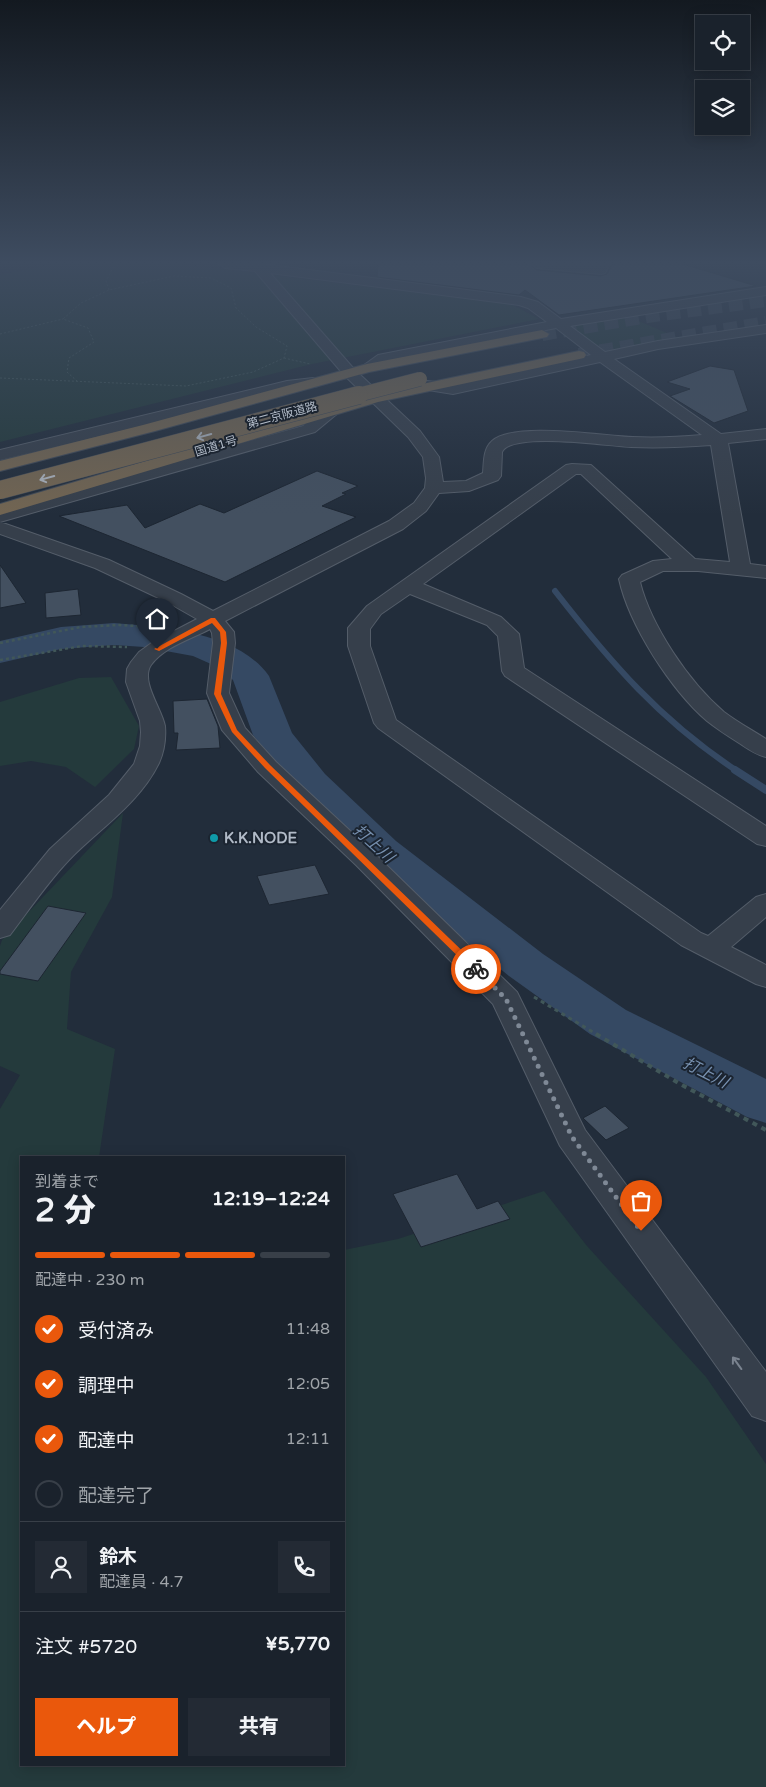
<!DOCTYPE html>
<html lang="ja">
<head>
<meta charset="utf-8">
<style>
	:root { --surface:#1a222c; --page:#232a34; --text:#f1f3f6; --muted:#9fa4a9; --line:#383f48; --accent:#ea580c }
	body { margin:0; font-family:"Varela Round","Noto Sans JP",sans-serif; background:var(--page); color:var(--text); height:100vh; display:flex; flex-direction:column; font-size:19px; white-space:nowrap }
	* { box-sizing:border-box; margin:0 }
	p { font-size:16px; color:var(--muted) }
	.icon { flex:none; width:28px; height:28px; fill:none; stroke:currentColor; stroke-width:2; stroke-linecap:round; stroke-linejoin:round }
	.map { position:relative; flex:1; overflow:hidden }
	.side { position:absolute; left:20px; top:1156px; width:325px; height:610px; display:flex; flex-direction:column; background:var(--surface); border-radius:0px; box-shadow:0 2px 12px #0003,0 0 0 1px var(--line) }
	.side>* { flex:none }
	.fabs { position:absolute; left:695px; top:15px; display:grid; gap:10px }
	.fabs a { display:grid; place-items:center; width:55px; height:55px; border-radius:0px; background:var(--surface); box-shadow:0 2px 12px #0003,0 0 0 1px var(--line); font-size:25px }
	.pin { position:absolute; display:grid; place-items:center; width:42px; height:42px; color:#fff; margin:-51px -21px; border-radius:50% 50% 50% 0; rotate:-45deg; box-shadow:0 0 5px #0007 }
	.pin .icon { rotate:45deg }
	.courier { position:absolute; display:grid; place-items:center; width:50px; height:50px; margin:-25px; border:4px solid #ea580c; border-radius:50%; background:#fff; color:#222; box-shadow:0 1px 6px #0007 }
	.summary em { font-style:normal; font-weight:800 }
	.summary div { display:flex; flex-direction:column-reverse }
	.summary { display:flex; align-items:center; justify-content:space-between; height:85px; padding:0 15px }
	h1 { font-size:32px; font-weight:800; line-height:38px }
	.bar { display:grid; grid-template-columns:repeat(4,1fr); gap:8px 5px; align-content:center; height:60px; padding:0 15px }
	.bar i { height:6px; border-radius:4px; background:var(--line) }
	.bar .selected { background:var(--accent) }
	.bar p { grid-column:span 4 }
	.line { display:flex; align-items:center; gap:12px; padding:0 15px; border-top:1px solid var(--line) }
	.line div { flex:1 }
	.round { display:grid; place-items:center; flex:none; width:52px; height:52px; border-radius:0px; background:var(--page) }
	ol { padding:0 15px; list-style:none }
	li { display:flex; align-items:center; gap:15px; height:55px }
	li p { margin-inline-start:auto }
	li .icon { padding:5px; border-radius:50%; background:var(--accent); color:#fff; stroke-width:4 }
	li:last-child { color:var(--muted) }
	li i { width:28px; height:28px; border:2px solid var(--line); border-radius:50% }
	.button { display:flex; gap:10px; margin-top:auto; padding:10px 15px }
	.button a { flex:1; height:58px; border-radius:0px; background:var(--accent); color:#fff; font-size:20px; font-weight:800; line-height:58px; text-align:center }
	.button a+a { background:var(--page); color:var(--text) }
	.map>svg:first-child { display:block }
</style>
</head>
<body>
<div class="map">
<svg width="766" height="1787" viewBox="0 0 766 1787">
	<rect width="100%" height="100%" fill="#222d3b"/>
	<g fill="#243a3c">
		<polygon points="53,264 179,264 511,304 539,319 312,364 0,442 0,275"/>
		<polygon points="622,314 681,339 608,353 558,323"/>
		<polygon points="111,677 139,726 134,749 95,787 66,767 31,761 0,766 0,702 79,678"/>
		<polygon points="123,813 112,897 71,972 67,1029 115,1049 99,1157 21,1158 21,1765 344,1765 344,1250 398,1239 544,1191 587,1246 706,1377 766,1464 766,1787 0,1787 0,1109 20,1075 0,1066 0,946 2,940"/>
	</g>
	<g fill="none" stroke-linecap="round" stroke-linejoin="round">
		<path stroke="#354963" stroke-width="6" d="M555 591C611 663 660 720 737 771"/>
		<polyline stroke="#354963" stroke-width="8" points="735,770 766,790"/>
		<path fill="#354963" fill-rule="evenodd" d="M114 623C163 627 238 632 269 676L292 733 325 774 396 841 543 954 626 1010 766 1079V1123L747 1117 590 1034 509 976 364 859 295 792 253 735 233 680 220 668 193 656 144 647 114 645 61 649 0 663V641L61 627Z"/>
	</g>
	<g fill="#435060" stroke="#1d2632">
		<polygon points="378,264 529,264 537,270 601,276 607,274 612,264 683,264 756,286 559,315 525,290 519,295 377,277"/>
		<polygon points="710,366 734,370 748,411 714,423 670,396 690,389 667,382"/>
		<polygon points="317,471 358,486 342,493 346,494 322,506 356,517 225,582 59,516 127,505 145,528 200,504 224,513"/>
		<polygon points="0,565 26,603 0,608"/>
		<polygon points="78,589 81,615 46,618 45,593"/>
		<polygon points="207,699 218,726 220,748 176,750 178,733 174,733 173,701"/>
		<polygon points="315,865 329,894 269,905 257,876"/>
		<polygon points="48,906 86,913 38,981 0,974 0,971"/>
		<polygon points="605,1106 629,1128 606,1140 583,1118"/>
		<polygon points="457,1174 477,1209 498,1201 510,1219 421,1247 393,1194"/>
	</g>
	<g fill="none" stroke-linecap="round" stroke-linejoin="round">
		<g stroke="#374250" stroke-width="14" stroke-dasharray="14 7" stroke-linecap="butt">
			<polyline points="542,334 654,315 766,300"/>
			<polyline points="579,355 766,323"/>
		</g>
		<defs>
			<g id="minor">
				<path d="M219 264H262L521 297 538 302 561 319 766 287V295L570 326 605 352 658 341 766 325V333L658 349 614 359 721 434 766 429V439L728 443 750 564 766 566V578L698 571H663L640 582C651 626 689 682 724 712 737 722 752 730 766 739V757C756 755 748 749 739 743 728 736 717 729 707 721 671 690 629 625 619 579L622 575 653 561 672 559 581 474H576L423 584 501 617 519 634 524 668 766 826V846L757 844 505 676 502 671 498 636 487 625 410 594 381 614 370 629V646L396 720 701 933 708 936 756 897 766 894V917L731 947 766 965V987L756 984 681 945 378 728 374 723 348 646V628L367 606 566 465 572 464 591 465 695 559 730 562 711 445C685 447 658 448 631 447 610 446 511 431 502 452L501 476 498 480 469 491 439 493 426 511 403 529 225 621 234 632 235 643 229 693 245 728 276 762 374 853 517 992 585 1130 766 1372V1421L752 1416 560 1146 493 1004 356 865 258 772 222 730 207 693 213 643 212 633 210 629C191 639 164 647 151 665 140 681 162 709 165 726 166 738 164 752 159 763 139 804 99 829 69 860 47 883 29 910 10 935L0 938V910L50 849 109 795 134 764 140 746 141 732 140 721 126 682 127 669 131 662 139 652 153 642 197 619 167 602 95 568 0 534V511L303 426 326 407H338L340 410 338 413 315 432 0 522 109 560 181 594 213 611 389 521 414 503 425 488 426 478 423 457 408 437 344 375 255 271 225 268ZM270 273 519 305 528 308 547 322 378 355 360 368 362 371H372L388 361 556 328 591 355 453 384 427 381 422 383 419 386 422 389 453 394 600 362 702 435C679 437 656 438 633 437 602 436 515 421 492 441 483 449 484 462 483 473L466 481 443 482 439 457 420 431 354 369Z"/>
				<polygon points="531,264 610,264 605,273 601,274 537,268"/>
				<polygon points="313,378 318,380 321,383 318,386 287,391 0,460 0,450 287,381"/>
			</g>
			<g id="highway">
				<polygon points="542,330 549,334 547,337 369,372 155,431 0,471 0,461 143,425 367,364"/>
				<polygon points="579,351 584,352 586,355 584,358 378,402 0,515 0,504 370,395"/>
			</g>
		</defs>
		<use href="#minor" stroke="#545d69" stroke-width="2"/>
		<use href="#highway" stroke="#414a56" stroke-width="2"/>
		<g stroke="#415759" stroke-width="1" stroke-dasharray="2 2" stroke-linecap="butt">
			<polyline points="109,290 106,281 115,264"/>
			<polyline points="0,334 63,319"/>
			<polyline points="284,358 310,364"/>
			<polyline points="0,378 186,386 253,372 284,358 287,346 256,327 236,308 231,288 211,278 174,276 109,290 81,303 63,319 88,328 94,342 69,358 67,372 77,381"/>
		</g>
		<g stroke="#415759" stroke-width="2.5" stroke-dasharray="3 3" stroke-linecap="butt">
			<polyline points="0,643 81,627 119,625 152,627"/>
			<polyline points="0,660 82,646 127,647"/>
		</g>
		<polyline stroke="#415759" stroke-width="3" stroke-dasharray="4 4" stroke-linecap="butt" points="534,997 598,1035"/>
		<polyline stroke="#415759" stroke-width="4" stroke-dasharray="5 5" stroke-linecap="butt" points="596,1034 682,1085 766,1130"/>
		<use href="#minor" fill="#363f4b" fill-rule="evenodd"/>
		<use href="#highway" fill="#726552" fill-rule="evenodd"/>
		<defs>
			<polyline id="highway-bridge-far1" points="354,396 420,379"/>
			<polyline id="highway-bridge" points="0,490 359,395"/>
		</defs>
		<use href="#highway-bridge-far1" stroke="#414a56" stroke-width="15" stroke-linecap="butt"/>
		<use href="#highway-bridge" stroke="#414a56" stroke-width="19" stroke-linecap="butt"/>
		<use href="#highway-bridge-far1" stroke="#726552" stroke-width="14"/>
		<use href="#highway-bridge" stroke="#726552" stroke-width="18"/>
	</g>
	<defs><path id="oneway-shaft" d="M-6 0H5M1.5-3L5.5 0L1.5 3" fill="none" stroke-width="1.6" stroke-linecap="round" stroke-linejoin="round" transform="scale(1.25)"/></defs>
	<g stroke="#abb2bb">
		<use href="#oneway-shaft" transform="translate(204 436) rotate(165)"/>
		<use href="#oneway-shaft" transform="translate(47 478) rotate(165)"/>
	</g>
	<use stroke="#7a838f" href="#oneway-shaft" transform="translate(737 1363) rotate(-126)"/>
	<linearGradient id="sky" x2="0" y2="1"><stop stop-color="#131920"/><stop offset="0.51" stop-color="#3e4c60"/><stop offset="1" stop-color="#3e4c60" stop-opacity="0"/></linearGradient>
	<rect width="766" height="515" fill="url(#sky)"/>
	<polygon fill="#ea580c" points="211,618 215,618 226,632 227,643 221,694 237,730 270,765 479,967 479,971 473,971 265,768 232,732 214,694 221,643 220,632 212,623 159,651 154,649"/>
	<g fill="none" stroke-linecap="round" stroke-linejoin="round">
		<polyline stroke="#7f8996" stroke-width="5" stroke-dasharray="0 9" points="476,969 506,999 572,1137 641,1231"/>
	</g>
	<circle fill="#0f9aa8" stroke="#1b2430" stroke-width="2" cx="214" cy="838" r="5"/>
	<g text-anchor="middle" stroke-width="4" stroke-linejoin="round" paint-order="stroke">
		<g font-size="12" fill="#b1bac7" stroke="#1b2430">
			<text transform="translate(282 415) rotate(-15)" y="4">第二京阪道路</text>
			<text transform="translate(216 446) rotate(-17)" y="4">国道1号</text>
		</g>
		<g font-size="15" font-weight="bold" fill="#b1bac7" stroke="#1b2430" text-anchor="start">
			<text x="224" y="843">K.K.NODE</text>
		</g>
		<g font-size="16" font-style="italic" fill="#7891b0" stroke="#1b2430">
			<text transform="translate(374 843) rotate(42)" y="6">打上川</text>
			<text transform="translate(706 1072) rotate(27)" y="6">打上川</text>
		</g>
	</g>
</svg>
<div class="fabs">
<a><svg class="icon" aria-label="locate" viewBox="0 0 24 24"><circle cx="12" cy="12" r="6"/><path d="M12 2v4M12 18v4M2 12h4M18 12h4"/></svg></a>
<a><svg class="icon" aria-label="layers" viewBox="0 0 24 24"><path d="M12 4l9 5-9 5-9-5zM3 14l9 5 9-5"/></svg></a>
</div>
<div class="pin" style="left:641px;top:1231px;background:#ea580c"><svg class="icon" aria-label="bag" viewBox="0 0 24 24"><path d="M5 8h14l-1 12H6zM9 8a3 3 0 0 1 6 0"/></svg></div>
<div class="pin" style="left:157px;top:649px;background:#1f2937"><svg class="icon" aria-label="home" viewBox="0 0 24 24"><path d="M3 11l9-7 9 7M6 9v11h12V9"/></svg></div>
<div class="courier" style="left:476px;top:969px"><svg class="icon" aria-label="bike" viewBox="0 0 24 24"><circle cx="6" cy="16" r="4"/><circle cx="18" cy="16" r="4"/><path d="M6 16l4-8h5l3 8M10 8l3 8H6M13 5h3"/></svg></div>
<section class="side">
<div class="summary"><div><h1>2 分</h1><p>到着まで</p></div><em>12:19–12:24</em></div>
<div class="bar"><i class="selected"></i><i class="selected"></i><i class="selected"></i><i></i><p>配達中 · 230 m</p></div>
<ol>
<li><svg class="icon" aria-label="check" viewBox="0 0 24 24"><path d="M5 12l5 5 9-10"/></svg>受付済み<p>11:48</p></li>
<li><svg class="icon" aria-label="check" viewBox="0 0 24 24"><path d="M5 12l5 5 9-10"/></svg>調理中<p>12:05</p></li>
<li><svg class="icon" aria-label="check" viewBox="0 0 24 24"><path d="M5 12l5 5 9-10"/></svg>配達中<p>12:11</p></li>
<li><i></i>配達完了</li>
</ol>
<div class="line" style="height:90px"><a class="round"><svg class="icon" aria-label="person" viewBox="0 0 24 24"><circle cx="12" cy="8" r="4"/><path d="M4 21q1-7 8-7t8 7"/></svg></a><div><b>鈴木</b><p>配達員 · 4.7</p></div><a class="round"><svg class="icon" aria-label="phone" viewBox="0 0 24 24"><path d="M5 4h4l2 5-3 2q2 4 5 5l2-3 5 2v4C11 20 4 13 5 4z"/></svg></a></div>
<div class="line" style="height:65px"><div>注文 #5720</div><b>¥5,770</b></div>
<div class="button"><a>ヘルプ</a><a>共有</a></div>
</section>
</div>
</body>
</html>
